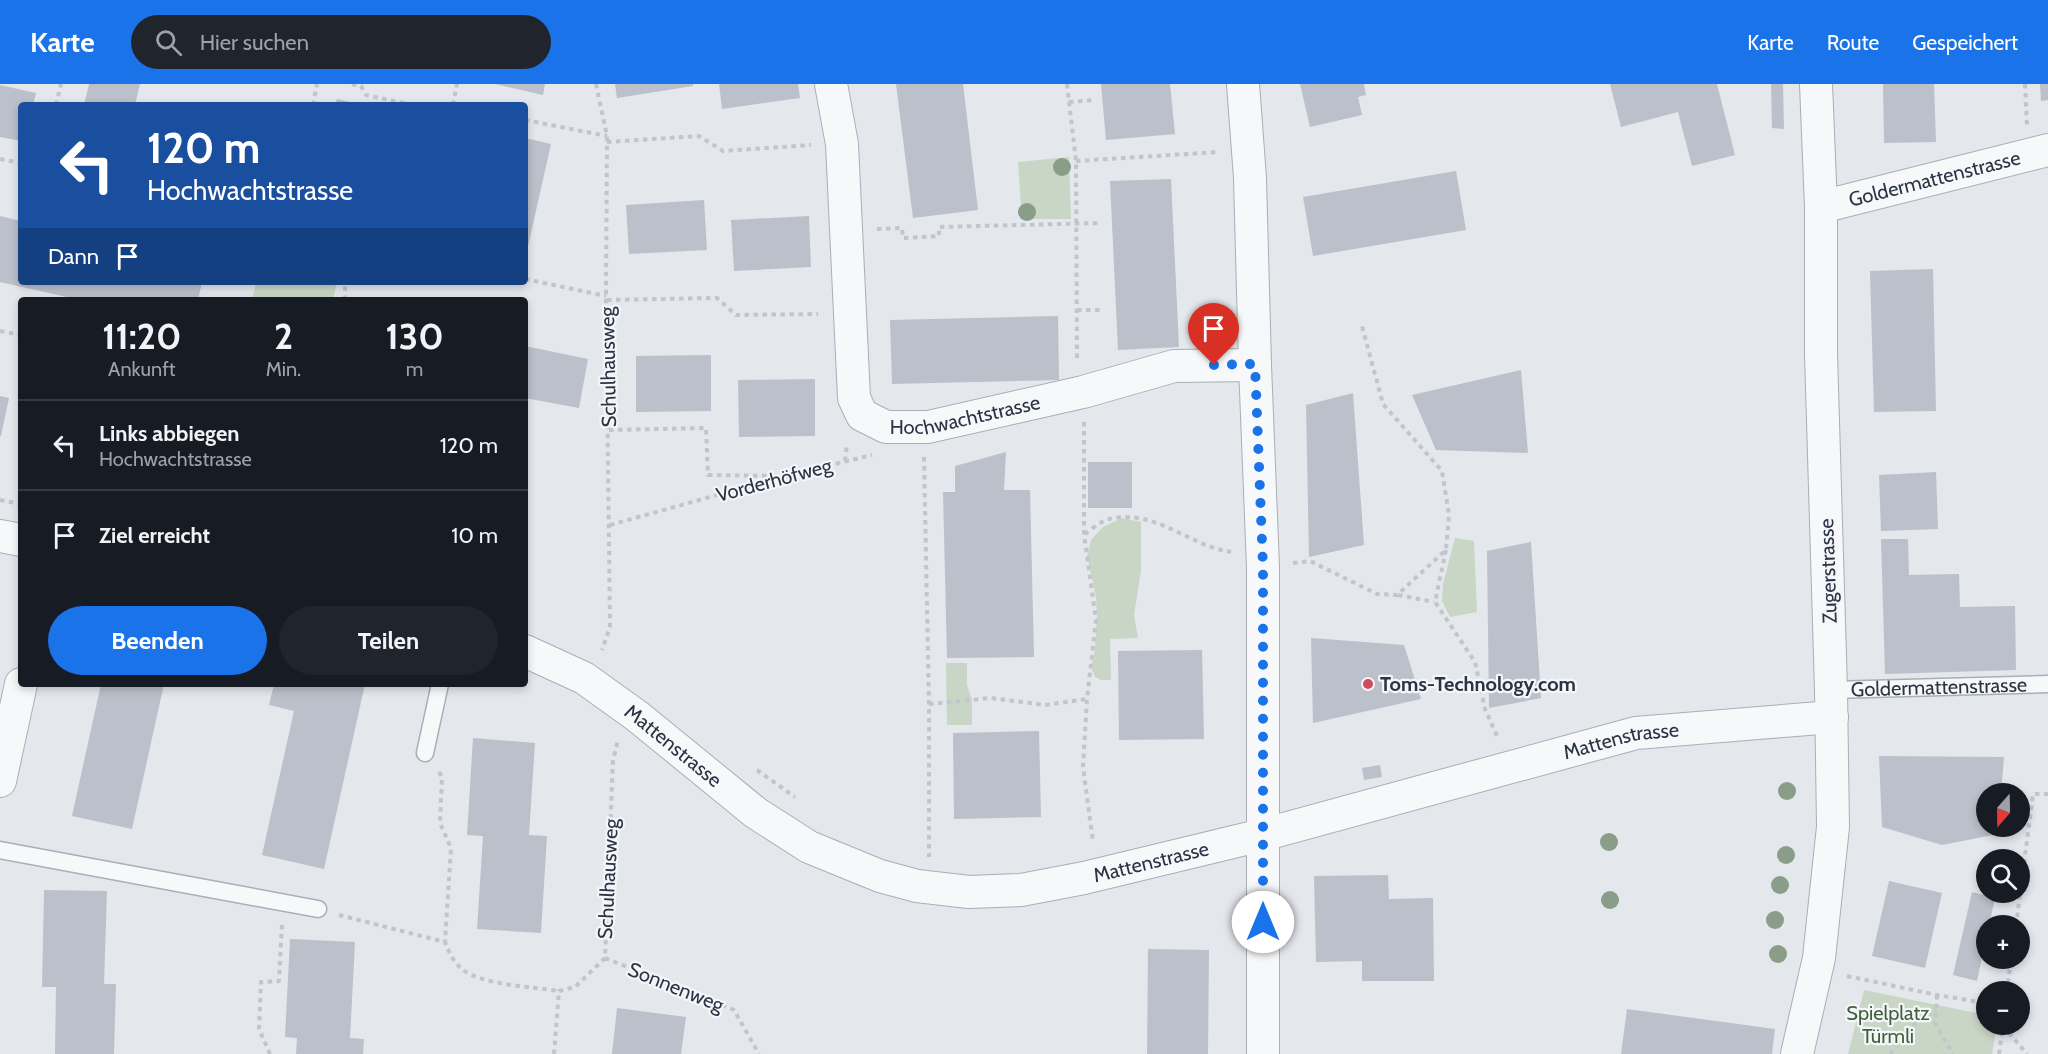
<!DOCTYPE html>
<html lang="de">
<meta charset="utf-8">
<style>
body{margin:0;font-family:Cabin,sans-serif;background:#20242c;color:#f1f3f6;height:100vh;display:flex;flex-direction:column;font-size:22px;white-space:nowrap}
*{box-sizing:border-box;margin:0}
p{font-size:20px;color:#9ea1a6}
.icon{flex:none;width:33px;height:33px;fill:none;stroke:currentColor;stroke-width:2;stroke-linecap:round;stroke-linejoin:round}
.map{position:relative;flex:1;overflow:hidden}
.panel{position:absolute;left:18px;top:213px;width:510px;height:390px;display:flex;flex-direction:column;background:#171b24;border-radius:6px;box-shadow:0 3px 9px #0003}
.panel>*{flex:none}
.hud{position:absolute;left:18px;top:18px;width:510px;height:183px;border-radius:6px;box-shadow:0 3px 9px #0003;background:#1a4fa0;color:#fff;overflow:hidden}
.needle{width:39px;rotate:200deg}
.tools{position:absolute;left:1976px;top:699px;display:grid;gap:12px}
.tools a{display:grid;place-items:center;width:54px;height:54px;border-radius:50%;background:#171b24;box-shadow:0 3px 9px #0003;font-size:30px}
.pin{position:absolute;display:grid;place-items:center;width:51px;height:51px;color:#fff;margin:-62px -26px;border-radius:50% 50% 50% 0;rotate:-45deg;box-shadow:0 0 6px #0007}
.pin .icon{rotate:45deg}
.me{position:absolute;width:66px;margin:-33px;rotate:0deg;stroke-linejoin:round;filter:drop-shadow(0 0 4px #0008)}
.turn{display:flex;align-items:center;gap:21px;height:126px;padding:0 30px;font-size:27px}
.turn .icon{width:78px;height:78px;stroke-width:2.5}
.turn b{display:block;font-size:42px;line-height:51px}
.then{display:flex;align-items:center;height:57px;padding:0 30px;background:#0003;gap:12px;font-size:22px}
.eta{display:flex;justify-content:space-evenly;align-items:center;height:102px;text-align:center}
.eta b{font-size:36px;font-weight:700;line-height:42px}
.cta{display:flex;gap:12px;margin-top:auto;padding:12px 30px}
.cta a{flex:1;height:69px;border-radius:36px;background:#1a73e8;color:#fff;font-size:24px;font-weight:700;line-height:69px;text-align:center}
.cta a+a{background:#20242c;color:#f1f3f6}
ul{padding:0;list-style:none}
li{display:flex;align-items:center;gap:18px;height:90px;padding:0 30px;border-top:2px solid #363941}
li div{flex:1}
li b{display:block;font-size:22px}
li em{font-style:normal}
header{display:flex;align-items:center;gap:36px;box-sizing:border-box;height:84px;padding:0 30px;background:#1a73e8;color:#fff}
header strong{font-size:28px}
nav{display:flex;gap:33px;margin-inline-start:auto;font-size:21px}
.search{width:420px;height:54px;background:#20242c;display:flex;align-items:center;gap:15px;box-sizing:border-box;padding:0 21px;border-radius:33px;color:#9ea1a6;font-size:22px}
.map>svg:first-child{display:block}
</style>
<header>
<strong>Karte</strong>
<div class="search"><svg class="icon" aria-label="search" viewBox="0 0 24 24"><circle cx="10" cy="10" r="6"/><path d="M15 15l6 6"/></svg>Hier suchen</div>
<nav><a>Karte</a><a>Route</a><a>Gespeichert</a></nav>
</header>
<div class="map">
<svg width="2048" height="970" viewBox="0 0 2048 970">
<rect width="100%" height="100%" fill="#e4e7ec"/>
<path fill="#c9d6c5" d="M1069 73 1071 135H1022L1018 78Z
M256 198H337L333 216H252Z
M1122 434 1141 438V487L1134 531 1138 554 1110 555 1111 596H1101L1095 593 1091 583 1095 566 1097 530 1096 513 1087 472 1091 456 1103 443Z
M1455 454 1474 457 1477 528 1450 533 1442 517 1443 500Z
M946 579H967V601L972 616V641H947Z
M1864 906 1986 931V940L1997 941 1992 970H1848Z"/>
<path fill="#bbc0ca" d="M89 0H140L135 21H84Z
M495 0H545L543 11Z
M615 0H693V2L617 14Z
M719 0H798L800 14 722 25Z
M896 0H963L978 126 913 134Z
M1101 0H1170L1175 50 1106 56Z
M1300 0H1364L1366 11 1358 13 1362 31 1310 43Z
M1610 0H1717L1735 71 1692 82 1678 28 1621 43Z
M1771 0H1783L1784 45 1772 44Z
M1883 0H1934L1936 58 1884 59Z
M2040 0H2048V16L2041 17Z
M0 1 36 9 33 21H21V57L0 53Z
M337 15 359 20 358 21H335Z
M525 54 551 60 527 167H525Z
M1456 87 1466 146 1313 172 1303 113Z
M1171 95 1179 263 1118 266 1110 97Z
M704 116 707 166 629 170 626 121Z
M0 132 21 137V198H202L198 216H80L0 198Z
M809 132 811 183 734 187 731 136Z
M1933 185 1936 327 1874 328 1870 187Z
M1058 232 1059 296 892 300 890 236Z
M525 262 588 275 579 324 525 314Z
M711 271V327L636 328V272Z
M1521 286 1528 369 1436 366 1412 311Z
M815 295V352L739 353 738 296Z
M1353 309 1364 461 1309 473 1306 321Z
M0 312 9 314 1 352H0Z
M1006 368 1004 406H1030L1034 573 947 574 943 408H955V382Z
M1088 378H1132V424H1088Z
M1936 388 1938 445 1881 447 1879 391Z
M1881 455H1908L1909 491 1959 490 1960 523 2015 522 2016 586 1885 590Z
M1531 458 1541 614 1489 624 1487 467Z
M1311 554 1404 561 1421 615 1313 639Z
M1202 566 1204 655 1119 656 1118 567Z
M101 600H164L132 745 72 732Z
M274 600H365L324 785 262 771 294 627 269 621Z
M1039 647 1041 733 954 735 953 649Z
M473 654 535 659 529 751 547 752 541 849 477 845 483 752 467 751Z
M1879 672 2004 673 2001 710H1986V742H1998V750L1942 761 1882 743Z
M1380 681 1382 693 1364 696 1362 684Z
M1388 791 1389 815 1433 814 1434 897H1362V877L1316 878 1314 792Z
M1889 797 1942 809 1925 884 1872 872Z
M44 806 107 807 104 900H116L114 970H55L56 903H42Z
M1972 808 1995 814 1989 842H1986V855L1977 897 1953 891Z
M290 855 355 858 350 954 364 955 363 970H296L297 954 285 953Z
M1148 865 1209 866 1208 970H1147Z
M617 924 686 933 681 970H612Z
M1627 925 1775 945 1772 970H1621Z"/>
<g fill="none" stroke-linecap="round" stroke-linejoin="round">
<g stroke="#a9aeb7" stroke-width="19">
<g id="service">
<path id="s1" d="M1831 606 2048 600"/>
<path d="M425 669 440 600"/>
<path d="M0 766 318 825"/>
</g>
</g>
<g stroke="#a9aeb7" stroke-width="34">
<g id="minor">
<path id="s2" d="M831 0 842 60 854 314 862 331 886 343H928L1083 308 1174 282 1255 281"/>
<path d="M1243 0 1250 94 1255 281 1263 483V970"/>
<path id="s3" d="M1821 123 2048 66"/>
<path d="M0 452 21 456"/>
<path id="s4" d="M525 567 584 594 637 632 756 729 809 763 880 792 917 802 969 808 1021 806 1084 794 1262 751 1636 649 1832 633"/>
<path d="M0 697 21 600"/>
<path d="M1797 970 1819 874 1833 743 1831 606 1821 270V123L1816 0"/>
</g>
</g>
<path stroke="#c2c5cb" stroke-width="4" stroke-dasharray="4.5 4.5" stroke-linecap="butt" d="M352 0 361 2 366 11 412 21
M596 0 607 52 606 212 610 543 602 566
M1067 0 1076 77 1077 278
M2025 0 2027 41
M1069 18 1094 16
M56 21 61 0
M313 21 317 0
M453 21 457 0
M525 36 607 52
M607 58 699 52 723 67 811 61
M0 75 21 79
M1076 77 1219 68
M877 145 902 144 903 154 939 152V143L1101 139
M525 195 606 212
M345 216V198
M607 216 717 214 736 231 818 230
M1077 226H1104
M0 247 21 251
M1084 338V450L1096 536 1087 615 1083 683 1093 758
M609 346 706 344 708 391 779 392
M924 373 929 620V773
M845 377 847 359
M0 416 21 420
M610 441 785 392 872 371
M1085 450C1092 445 1101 437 1109 435 1155 424 1189 462 1231 468
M1446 466 1435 518 1475 578 1485 625 1498 654
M1293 479 1310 477 1377 510 1397 511 1446 466 1449 431 1442 387 1383 320 1362 242
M1398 511 1434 518
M929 620 991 614 1045 621 1087 615
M757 686 795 713
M439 688 442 693 440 739 451 764 445 858
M339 831 445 858C449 868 453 878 462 885 481 901 534 903 559 907
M2016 842 2033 710H2048
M605 874 734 926 759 970
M1847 892 1937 911 1986 919
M2007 908 2011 874
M1937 911 1935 939 1953 970
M2003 942 2027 970
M270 970 259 945 261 898 279 897 282 840
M554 970 559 907 575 903 605 874 613 676 618 656
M1890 970 1911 943 1936 926
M1999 970 2003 941"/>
<use href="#service" stroke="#f7f8fa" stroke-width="16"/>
<use href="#minor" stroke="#f7f8fa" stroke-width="32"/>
</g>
<g fill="#899d89">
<circle cx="1062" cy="83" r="9"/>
<circle cx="1027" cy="128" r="9"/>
<circle cx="1787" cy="707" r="9"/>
<circle cx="1609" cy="758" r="9"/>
<circle cx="1786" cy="771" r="9"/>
<circle cx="1780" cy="801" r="9"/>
<circle cx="1610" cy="816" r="9"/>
<circle cx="1775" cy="836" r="9"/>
<circle cx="1778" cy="870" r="9"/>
</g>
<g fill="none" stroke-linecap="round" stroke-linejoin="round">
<path stroke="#1a73e8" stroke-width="10" stroke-dasharray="0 18" d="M1214 281 1255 280 1263 483V838"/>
</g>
<circle fill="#d1495b" stroke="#f4f6f9" stroke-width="2" cx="1368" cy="600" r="6"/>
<g text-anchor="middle" stroke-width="4.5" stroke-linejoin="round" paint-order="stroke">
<g font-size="20" fill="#2b3445" stroke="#f4f6f9">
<text dy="7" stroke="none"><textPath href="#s3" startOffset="117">Goldermattenstrasse</textPath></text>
<text transform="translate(608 283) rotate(-91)" y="7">Schulhausweg</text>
<text dy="7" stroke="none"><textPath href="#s2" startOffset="441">Hochwachtstrasse</textPath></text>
<text transform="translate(774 396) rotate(-15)" y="7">Vorderhöfweg</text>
<text transform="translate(1828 487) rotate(-92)" y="7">Zugerstrasse</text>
<text dy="7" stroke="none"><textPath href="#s1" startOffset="108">Goldermattenstrasse</textPath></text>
<text dy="7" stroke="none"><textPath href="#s4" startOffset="1185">Mattenstrasse</textPath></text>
<text dy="7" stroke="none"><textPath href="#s4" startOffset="177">Mattenstrasse</textPath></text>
<text dy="7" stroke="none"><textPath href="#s4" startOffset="699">Mattenstrasse</textPath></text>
<text transform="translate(608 795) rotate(-87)" y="7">Schulhausweg</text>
<text transform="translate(676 903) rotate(22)" y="7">Sonnenweg</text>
</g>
<g font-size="20" font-weight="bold" fill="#2b3445" stroke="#f4f6f9" text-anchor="start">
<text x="1380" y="607">Toms-Technology.com</text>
</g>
<g font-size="20" fill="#3f6138" stroke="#f4f6f9">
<text x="1888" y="936">Spielplatz<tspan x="1888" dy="23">Türmli</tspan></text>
</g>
</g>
</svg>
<div class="tools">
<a><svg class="needle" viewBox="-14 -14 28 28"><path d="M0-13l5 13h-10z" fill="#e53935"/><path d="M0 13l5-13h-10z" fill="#9ea1a6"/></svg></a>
<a><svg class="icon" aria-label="search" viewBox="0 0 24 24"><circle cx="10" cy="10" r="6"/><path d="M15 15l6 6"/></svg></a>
<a>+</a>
<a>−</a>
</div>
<div class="pin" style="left:1214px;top:281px;background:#d93025"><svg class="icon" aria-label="arrive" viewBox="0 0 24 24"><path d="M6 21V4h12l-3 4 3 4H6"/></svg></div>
<svg class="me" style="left:1263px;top:838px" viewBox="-20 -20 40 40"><circle r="19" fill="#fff"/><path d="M0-13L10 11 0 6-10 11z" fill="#1a73e8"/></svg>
<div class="hud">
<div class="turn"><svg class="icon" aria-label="left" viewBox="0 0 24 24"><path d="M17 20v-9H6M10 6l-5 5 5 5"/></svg><div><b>120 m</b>Hochwachtstrasse</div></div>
<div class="then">Dann<svg class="icon" aria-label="arrive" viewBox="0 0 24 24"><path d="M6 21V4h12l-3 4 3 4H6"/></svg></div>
</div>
<section class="panel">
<div class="eta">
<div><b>11:20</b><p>Ankunft</p></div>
<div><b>2</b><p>Min.</p></div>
<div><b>130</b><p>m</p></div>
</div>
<ul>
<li><svg class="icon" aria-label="left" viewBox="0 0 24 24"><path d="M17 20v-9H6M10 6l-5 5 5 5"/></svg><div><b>Links abbiegen</b><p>Hochwachtstrasse</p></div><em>120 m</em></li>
<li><svg class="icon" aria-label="arrive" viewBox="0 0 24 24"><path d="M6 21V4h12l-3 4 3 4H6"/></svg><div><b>Ziel erreicht</b></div><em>10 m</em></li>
</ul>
<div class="cta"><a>Beenden</a><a>Teilen</a></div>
</section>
</div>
